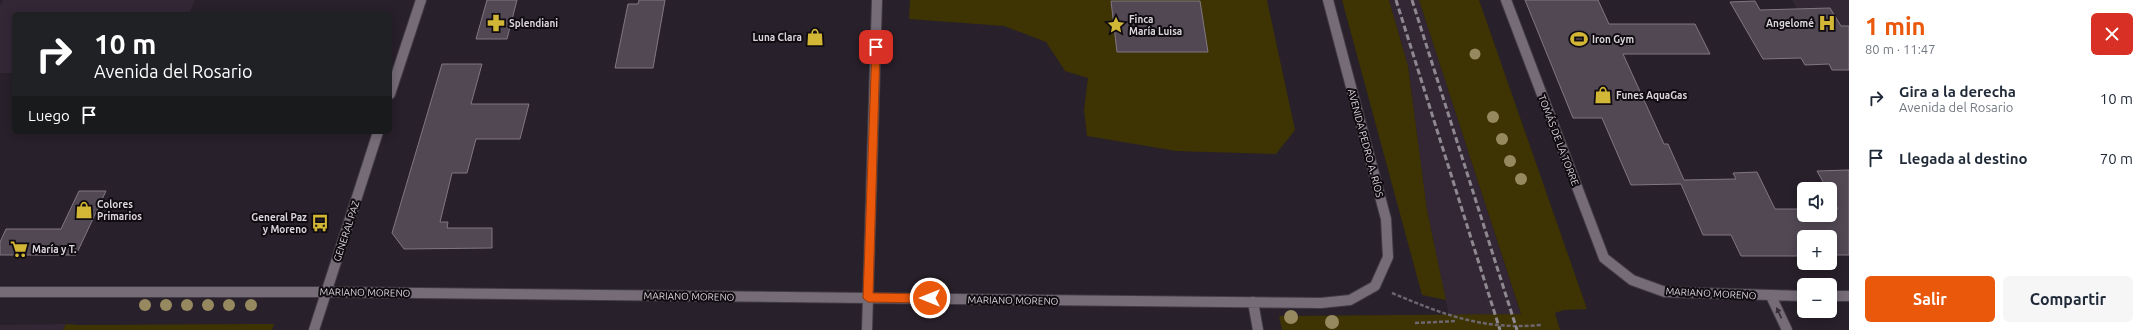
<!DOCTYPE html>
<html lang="es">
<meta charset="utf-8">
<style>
body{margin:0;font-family:Ubuntu,sans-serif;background:#f6f6f7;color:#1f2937;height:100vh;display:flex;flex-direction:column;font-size:15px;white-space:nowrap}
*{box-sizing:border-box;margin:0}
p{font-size:13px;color:#747a83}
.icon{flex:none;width:22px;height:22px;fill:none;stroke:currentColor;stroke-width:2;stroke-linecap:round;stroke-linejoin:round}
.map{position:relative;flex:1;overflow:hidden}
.drawer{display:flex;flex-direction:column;background:#fff;width:300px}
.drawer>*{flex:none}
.banner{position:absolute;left:12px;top:12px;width:380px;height:122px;border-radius:6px;box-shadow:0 2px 10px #0003;background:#202124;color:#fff;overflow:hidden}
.buttons{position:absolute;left:1797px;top:182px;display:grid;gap:8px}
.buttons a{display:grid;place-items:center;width:40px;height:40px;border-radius:6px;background:#fff;box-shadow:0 2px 10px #0003;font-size:20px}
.pin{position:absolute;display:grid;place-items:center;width:34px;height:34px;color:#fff;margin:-17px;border-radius:8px;box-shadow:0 2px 6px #0006}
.me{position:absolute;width:44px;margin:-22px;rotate:270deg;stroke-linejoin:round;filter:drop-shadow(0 0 3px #0008)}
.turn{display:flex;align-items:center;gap:14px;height:84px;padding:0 16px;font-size:18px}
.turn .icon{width:52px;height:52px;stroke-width:2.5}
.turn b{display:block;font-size:28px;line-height:34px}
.then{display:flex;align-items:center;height:38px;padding:0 16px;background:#0003;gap:8px;font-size:15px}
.round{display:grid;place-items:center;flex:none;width:42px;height:42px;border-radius:6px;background:#f6f6f7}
.summary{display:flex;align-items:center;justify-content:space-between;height:68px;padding:0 16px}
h1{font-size:24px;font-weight:600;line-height:30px;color:#ea580c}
.button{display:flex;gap:8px;margin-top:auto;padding:8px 16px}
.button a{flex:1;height:46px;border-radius:6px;background:#ea580c;color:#fff;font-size:16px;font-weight:600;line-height:46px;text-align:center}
.button a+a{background:#f6f6f7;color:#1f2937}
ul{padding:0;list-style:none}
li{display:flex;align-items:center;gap:12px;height:60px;padding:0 16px}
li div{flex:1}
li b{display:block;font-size:15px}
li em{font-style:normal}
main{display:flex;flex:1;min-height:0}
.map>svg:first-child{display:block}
</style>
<main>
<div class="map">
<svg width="1849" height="330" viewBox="0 0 1849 330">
<rect width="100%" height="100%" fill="#28202a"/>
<path fill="#332736" d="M3 0H195L189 14H14V73H0V5Z
M1389 0H1419L1526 330H1452L1427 210 1408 66Z
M1792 0H1849V70H1832Z
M66 324 63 330H0V325Z"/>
<path fill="#3d3303" d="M910 0H1267L1295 130 1276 154 1176 151 1087 136 1084 110 1088 78 1065 71 1046 42 1004 26 909 19Z
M1342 0H1389L1408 66 1427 210 1446 300 1422 295Z
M1419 0H1479L1587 309 1564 310 1555 313 1560 330H1282L1279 316 1521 314Z
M66 324 79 325 274 324 272 330H63Z"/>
<path fill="#514853" stroke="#807782" d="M487 0H517L507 39H476Z
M639 0H665L653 68H615L628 4H638Z
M1525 0H1598L1609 24H1695L1710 54H1623L1664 144H1668L1684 180 1736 179 1733 173 1757 172 1775 209H1804V215H1830V209H1838L1830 195V189H1827L1817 171 1849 170V255H1830V237H1804V256H1741L1731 235H1703L1681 184 1631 185 1602 118H1573Z
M1111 1H1200L1208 52H1117Z
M1755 1 1760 10 1830 8 1841 26H1849V70H1832L1829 64 1805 65 1801 58 1763 59 1730 2Z
M442 64H482L471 104H529L520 139H476L467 173H452L440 222H448L447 228H492V248L404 249 392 233Z
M79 191H106L76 255H0V242L6 229H61Z"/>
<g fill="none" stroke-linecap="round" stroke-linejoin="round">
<g stroke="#413b43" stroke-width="12">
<path id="street" d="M1506 0 1604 258 1632 280 1665 292 1804 296
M0 292H326L1321 303 1350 300 1375 286 1388 257 1386 219 1328 0
M1771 296 1787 330
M1830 296H1849
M1253 302 1258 330
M867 330 877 0"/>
</g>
<g stroke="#413b43" stroke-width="12">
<path id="secondary" d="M390 94 421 0
M314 330 378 132"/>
</g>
<path stroke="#6d666f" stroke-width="2.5" stroke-dasharray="4 2" stroke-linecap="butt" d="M1392 293C1445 315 1482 330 1541 325
M1415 323 1457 321"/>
<use href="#street" stroke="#756c78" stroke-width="10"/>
<use href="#secondary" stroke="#756c78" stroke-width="10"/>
<path stroke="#8e8890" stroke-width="3" stroke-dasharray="6 3" stroke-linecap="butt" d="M1396 0 1500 330
M1412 0 1517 330"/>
</g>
<g fill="#97895f">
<circle cx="1475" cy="54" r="5.5"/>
<circle cx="1493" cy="117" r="6"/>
<circle cx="1502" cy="139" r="6"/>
<circle cx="1510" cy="161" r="6"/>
<circle cx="1521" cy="179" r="6"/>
<circle cx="145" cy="305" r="6"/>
<circle cx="166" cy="305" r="6"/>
<circle cx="187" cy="305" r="6"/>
<circle cx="208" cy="305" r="6"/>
<circle cx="229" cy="305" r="6"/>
<circle cx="251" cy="305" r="6"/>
<circle cx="1291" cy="317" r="7"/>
<circle cx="1332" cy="322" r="7"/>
</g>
<defs><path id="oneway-solid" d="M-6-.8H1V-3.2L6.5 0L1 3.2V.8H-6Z"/></defs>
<use fill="#332d34" href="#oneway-solid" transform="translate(1779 313) rotate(-115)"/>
<path fill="#ea580c" stroke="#983908" d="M876 44 880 47 873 293 930 294 935 298 930 303 868 302 863 298 872 47Z"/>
<defs>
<g id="pharmacy-bare" transform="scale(1.38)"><path d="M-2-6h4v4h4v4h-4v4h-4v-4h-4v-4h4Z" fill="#d2b736" stroke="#0f0b10" stroke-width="2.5" paint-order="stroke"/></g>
<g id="hospital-bare" transform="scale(1.38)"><path d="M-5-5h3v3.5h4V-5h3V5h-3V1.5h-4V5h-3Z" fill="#d2b736" stroke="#0f0b10" stroke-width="2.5" paint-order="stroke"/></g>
<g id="sight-bare" transform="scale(1.38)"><path d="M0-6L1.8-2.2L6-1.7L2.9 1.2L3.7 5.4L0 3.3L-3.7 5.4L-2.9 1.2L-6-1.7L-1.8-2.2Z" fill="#d2b736" stroke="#0f0b10" stroke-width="2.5" paint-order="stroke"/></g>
<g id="shop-bare" transform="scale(1.38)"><path d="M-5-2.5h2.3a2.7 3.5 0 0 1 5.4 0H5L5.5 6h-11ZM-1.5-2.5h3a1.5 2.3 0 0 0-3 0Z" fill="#d2b736" stroke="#0f0b10" stroke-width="2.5" paint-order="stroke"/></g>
<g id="stadium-bare" transform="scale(1.38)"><path d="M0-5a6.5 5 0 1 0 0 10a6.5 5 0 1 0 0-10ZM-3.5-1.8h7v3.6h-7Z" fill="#d2b736" stroke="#0f0b10" stroke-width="2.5" paint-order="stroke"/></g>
<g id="bus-bare" transform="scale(1.38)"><path d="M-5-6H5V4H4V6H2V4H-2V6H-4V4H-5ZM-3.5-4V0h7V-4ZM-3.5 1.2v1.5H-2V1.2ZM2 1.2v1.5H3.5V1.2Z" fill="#d2b736" stroke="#0f0b10" stroke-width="2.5" paint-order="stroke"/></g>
<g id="supermarket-bare" transform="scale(1.38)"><path d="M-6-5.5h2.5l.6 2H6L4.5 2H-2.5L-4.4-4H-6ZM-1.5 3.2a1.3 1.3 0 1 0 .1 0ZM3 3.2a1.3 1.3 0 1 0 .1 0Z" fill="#d2b736" stroke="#0f0b10" stroke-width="2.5" paint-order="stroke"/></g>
</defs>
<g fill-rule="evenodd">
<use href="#pharmacy-bare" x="496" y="23"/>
<use href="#hospital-bare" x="1827" y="23"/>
<use href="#sight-bare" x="1116" y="25"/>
<use href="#shop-bare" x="815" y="37"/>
<use href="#stadium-bare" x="1579" y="39"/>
<use href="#shop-bare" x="1603" y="95"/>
<use href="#shop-bare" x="84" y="210"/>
<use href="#bus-bare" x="320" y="223"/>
<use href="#supermarket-bare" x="19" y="249"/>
</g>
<g text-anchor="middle" stroke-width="4" stroke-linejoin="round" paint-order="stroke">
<g font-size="10" font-weight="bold" fill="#dad5db" stroke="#0f0b10" text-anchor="start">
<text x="1129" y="23">Finca<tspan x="1129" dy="12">María Luisa</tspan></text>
<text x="509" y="27">Splendiani</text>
<text x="1814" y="27" text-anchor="end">Angelomé</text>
<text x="802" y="41" text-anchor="end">Luna Clara</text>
<text x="1592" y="43">Iron Gym</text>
<text x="1616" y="99">Funes AquaGas</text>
<text x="97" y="208">Colores<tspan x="97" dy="12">Primarios</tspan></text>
<text x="307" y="221" text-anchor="end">General Paz<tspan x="307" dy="12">y Moreno</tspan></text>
<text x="32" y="253">María y T.</text>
</g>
<g font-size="10" fill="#dad5db" stroke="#0f0b10">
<text transform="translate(1559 140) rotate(69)" y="4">TOMÁS DE LA TORRE</text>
<text transform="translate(1366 143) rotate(75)" y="4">AVENIDA PEDRO A. RÍOS</text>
<text transform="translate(346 231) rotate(-72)" y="4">GENERAL PAZ</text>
<text transform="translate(365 292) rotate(1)" y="4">MARIANO MORENO</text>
<text transform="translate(1711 293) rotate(3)" y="4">MARIANO MORENO</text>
<text transform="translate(689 296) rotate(1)" y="4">MARIANO MORENO</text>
<text transform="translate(1013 300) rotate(1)" y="4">MARIANO MORENO</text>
</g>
</g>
</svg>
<div class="buttons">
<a><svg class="icon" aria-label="sound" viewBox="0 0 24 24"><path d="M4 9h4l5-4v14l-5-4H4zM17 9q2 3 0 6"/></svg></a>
<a>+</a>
<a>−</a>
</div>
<div class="pin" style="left:876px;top:47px;background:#d93025"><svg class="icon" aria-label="arrive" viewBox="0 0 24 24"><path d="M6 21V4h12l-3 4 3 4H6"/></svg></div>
<svg class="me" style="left:930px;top:298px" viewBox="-20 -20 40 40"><circle r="17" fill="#ea580c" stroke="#fff" stroke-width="3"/><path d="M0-11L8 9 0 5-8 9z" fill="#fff"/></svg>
<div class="banner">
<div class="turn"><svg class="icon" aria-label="right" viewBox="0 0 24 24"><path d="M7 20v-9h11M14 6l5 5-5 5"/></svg><div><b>10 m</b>Avenida del Rosario</div></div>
<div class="then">Luego<svg class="icon" aria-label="arrive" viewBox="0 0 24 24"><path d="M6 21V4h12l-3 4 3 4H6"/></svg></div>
</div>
</div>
<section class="drawer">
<div class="summary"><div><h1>1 min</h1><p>80 m · 11:47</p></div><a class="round" style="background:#d93025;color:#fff"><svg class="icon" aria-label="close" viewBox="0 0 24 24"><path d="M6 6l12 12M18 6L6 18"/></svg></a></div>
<ul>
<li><svg class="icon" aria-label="right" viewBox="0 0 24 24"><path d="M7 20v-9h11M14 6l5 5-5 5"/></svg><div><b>Gira a la derecha</b><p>Avenida del Rosario</p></div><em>10 m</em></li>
<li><svg class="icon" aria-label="arrive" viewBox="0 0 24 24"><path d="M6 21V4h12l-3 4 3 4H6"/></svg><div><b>Llegada al destino</b></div><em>70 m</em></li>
</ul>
<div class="button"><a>Salir</a><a>Compartir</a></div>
</section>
</main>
